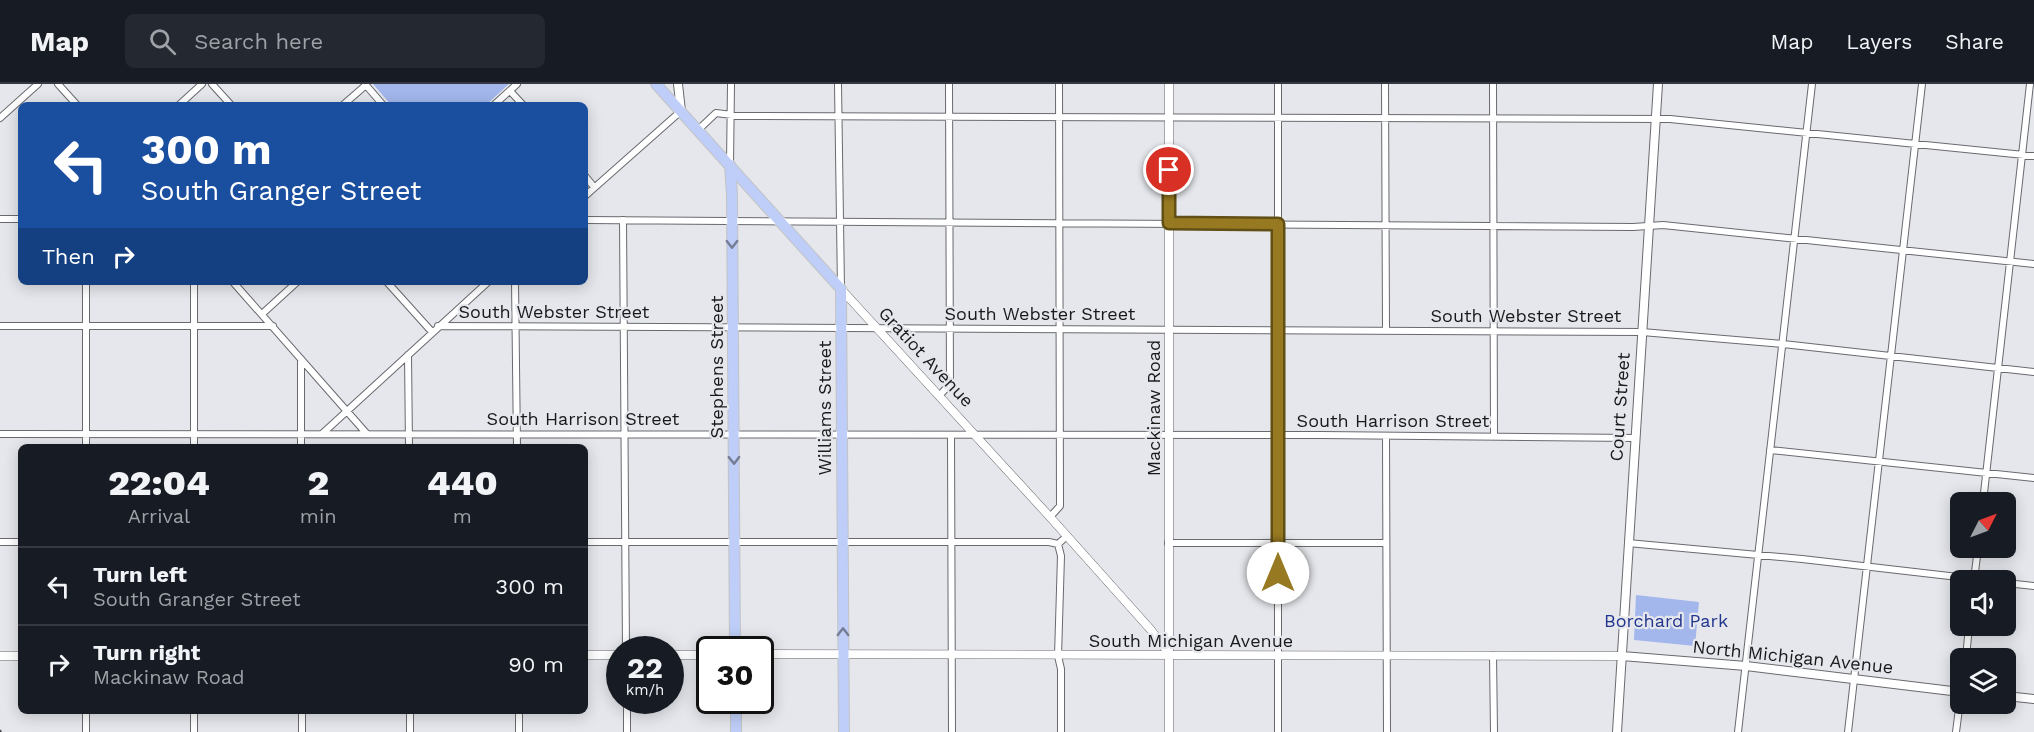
<!DOCTYPE html>
<style>
body{margin:0;font-family:"Work Sans",sans-serif;background:#242831;color:#f1f3f6;height:100vh;display:flex;flex-direction:column;font-size:22px;white-space:nowrap}
*{box-sizing:border-box;margin:0}
p{font-size:20px;color:#9ea1a6}
.icon{flex:none;width:33px;height:33px;fill:none;stroke:currentColor;stroke-width:2;stroke-linecap:round;stroke-linejoin:round}
.map{position:relative;flex:1;overflow:hidden}
.drawer{position:absolute;left:18px;top:360px;width:570px;height:270px;display:flex;flex-direction:column;background:#171b24;border-radius:9px;box-shadow:0 3px 15px #0003}
.drawer>*{flex:none}
.top-card{position:absolute;left:18px;top:18px;width:570px;height:183px;border-radius:9px;box-shadow:0 3px 15px #0003;background:#1a4fa0;color:#fff;overflow:hidden}
.needle{width:39px;rotate:48deg}
.controls{position:absolute;left:1950px;top:408px;display:grid;gap:12px}
.controls a{display:grid;place-items:center;width:66px;height:66px;border-radius:9px;background:#171b24;box-shadow:0 3px 15px #0003;font-size:30px}
.speed{position:absolute;left:606px;top:552px;display:flex;gap:12px;font-size:30px;font-weight:700;text-align:center}
.speed>*{display:grid;place-content:center;width:78px;height:78px;border-radius:50%;background:#171b24;box-shadow:0 3px 15px #0003;line-height:1}
.speed small{font-size:15px;font-weight:400}
.speed .limit{border:3px solid #111;border-radius:9px;background:#fff;color:#111}
.pin{position:absolute;display:grid;place-items:center;width:51px;height:51px;color:#fff;margin:-26px;border:3px solid #fff;border-radius:50%;box-shadow:0 2px 6px #0007}
.me{position:absolute;width:66px;margin:-33px;rotate:0deg;stroke-linejoin:round;filter:drop-shadow(0 0 4px #0008)}
.turn{display:flex;align-items:center;gap:21px;height:126px;padding:0 24px;font-size:27px}
.turn .icon{width:78px;height:78px;stroke-width:2.5}
.turn b{display:block;font-size:42px;line-height:51px}
.then{display:flex;align-items:center;height:57px;padding:0 24px;background:#0003;gap:12px;font-size:22px}
.eta{display:flex;justify-content:space-evenly;align-items:center;height:102px;text-align:center}
.eta b{font-size:36px;font-weight:800;line-height:42px}
ul{padding:0;list-style:none}
li{display:flex;align-items:center;gap:18px;height:78px;padding:0 24px;border-top:2px solid #363941}
li div{flex:1}
li b{display:block;font-size:22px}
li em{font-style:normal}
header{display:flex;align-items:center;gap:36px;box-sizing:border-box;height:84px;padding:0 30px;background:#171b24;border-bottom:2px solid #363941}
header strong{font-size:28px}
nav{display:flex;gap:33px;margin-inline-start:auto;font-size:21px}
.search{width:420px;height:54px;background:#242831;display:flex;align-items:center;gap:15px;box-sizing:border-box;padding:0 21px;border-radius:9px;color:#9ea1a6;font-size:22px}
.map>svg:first-child{display:block}
</style>
<header>
<strong>Map</strong>
<div class="search"><svg class="icon" aria-label="search" viewBox="0 0 24 24"><circle cx="10" cy="10" r="6"/><path d="M15 15l6 6"/></svg>Search here</div>
<nav><a>Map</a><a>Layers</a><a>Share</a></nav>
</header>
<div class="map">
<svg width="2034" height="648" viewBox="0 0 2034 648">
<rect width="100%" height="100%" fill="#e5e7ec"/>
<path fill="#a3b7ec" d="M373 0H509L486 21H391Z
M1636 511 1699 518 1695 562 1634 556Z"/>
<g fill="none" stroke-linecap="round" stroke-linejoin="round">
<g stroke="#686a6e" stroke-width="8">
<path id="minor" d="M58 0 77 21
M212 0 231 21
M365 0 383 21
M838 0 841 205
M1278 0V648
M1385 0 1386 246
M1493 0 1494 352
M510 7 523 21
M179 21 202 0
M343 21 366 1
M494 21 517 0
M0 34 38 0
M698 46 716 29 740 32 1670 35 2034 72
M730 80 731 0
M585 92 594 103
M585 112 681 27
M0 135H21
M585 136 1633 143 1663 141 2034 180
M623 136 626 566
M194 198V363
M233 198 367 350
M387 198 432 248
M515 198 517 363
M262 230 297 198
M0 242H273
M438 242 1642 248 1783 260 2034 288
M408 271 409 363
M939 312 950 300 949 0
M323 349 488 198
M0 350 1321 351 1635 354
M951 352 952 648
M1386 352 1387 648
M86 363V198
M301 363V275
M1770 366 2034 394
M1983 418 2030 0
M1050 433 1060 422 1059 0
M0 458H21
M585 458H1049L1058 460
M1168 459H1385
M1628 459 1802 475 1984 496
M1974 496 1978 464
M2006 499 2034 502
M1493 571 1494 648
M1966 574 1969 542
M627 616V648
M86 627V648
M194 627V648
M302 627V648
M410 627V648
M519 648V627
M1061 648V585L1058 572 1061 472 1058 460 1067 452
M1738 648 1812 0
M1848 648 1922 0
M1956 648 1960 617"/>
</g>
<g stroke="#686a6e" stroke-width="9">
<path id="tertiary" d="M841 205 1050 433 1151 546 1170 571
M760 570 1622 572
M585 571H620
M670 571H710
M0 572H21
M1169 648V0"/>
</g>
<g stroke="#686a6e" stroke-width="10">
<path id="secondary" d="M678 0 681 27
M1622 572 1746 582 1960 608
M2006 612 2034 615
M1617 648 1658 0"/>
</g>
<g stroke="#c3c3c4" stroke-width="12">
<path id="trunk" d="M656 0 841 205 844 648
M730 81 732 111 735 566
M736 616V648"/>
</g>
<use href="#minor" stroke="#fff" stroke-width="6"/>
<use href="#tertiary" stroke="#fff" stroke-width="8"/>
<use href="#secondary" stroke="#fff" stroke-width="8"/>
<use href="#trunk" stroke="#becef8" stroke-width="10"/>
<path stroke="#4a4a4d" stroke-width="2" stroke-dasharray="9 4.5" stroke-linecap="butt" d="M0 646 1 648"/>
</g>
<defs><path id="oneway-chevron" d="M-2-3.5L2.5 0L-2 3.5" fill="none" stroke-width="1.6" stroke-linecap="round" stroke-linejoin="round" transform="scale(1.5)"/></defs>
<g stroke="#747d95">
<use href="#oneway-chevron" transform="translate(732 160) rotate(90)"/>
<use href="#oneway-chevron" transform="translate(734 376) rotate(89)"/>
<use href="#oneway-chevron" transform="translate(843 548) rotate(-90)"/>
</g>
<g fill="none" stroke-linecap="round" stroke-linejoin="round">
<g stroke="#624f15" stroke-width="15">
<path id="route" d="M1169 86V139L1278 140V489"/>
</g>
<use href="#route" stroke="#977921" stroke-width="10"/>
</g>
<g text-anchor="middle" stroke-width="4.5" stroke-linejoin="round" paint-order="stroke">
<g font-size="18" fill="#19191b" stroke="#e5e7ec">
<text x="554" y="234">South Webster Street</text>
<text x="1040" y="236">South Webster Street</text>
<text x="1526" y="238">South Webster Street</text>
<text transform="translate(926 273) rotate(47)" y="6">Gratiot Avenue</text>
<text transform="translate(717 283) rotate(-90)" y="6">Stephens Street</text>
<text transform="translate(1620 323) rotate(-86)" y="6">Court Street</text>
<text transform="translate(825 324) rotate(-90)" y="6">Williams Street</text>
<text transform="translate(1154 324) rotate(-90)" y="6">Mackinaw Road</text>
<text x="583" y="341">South Harrison Street</text>
<text x="1393" y="343">South Harrison Street</text>
<text x="1191" y="563">South Michigan Avenue</text>
<text transform="translate(1793 573) rotate(6)" y="6">North Michigan Avenue</text>
</g>
<g font-size="18" fill="#21358d" stroke="#e5e7ec">
<text x="1666" y="543">Borchard Park</text>
</g>
</g>
</svg>
<div class="controls">
<a><svg class="needle" viewBox="-14 -14 28 28"><path d="M0-13l5 13h-10z" fill="#e53935"/><path d="M0 13l5-13h-10z" fill="#9ea1a6"/></svg></a>
<a><svg class="icon" aria-label="sound" viewBox="0 0 24 24"><path d="M4 9h4l5-4v14l-5-4H4zM17 9q2 3 0 6"/></svg></a>
<a><svg class="icon" aria-label="layers" viewBox="0 0 24 24"><path d="M12 4l9 5-9 5-9-5zM3 14l9 5 9-5"/></svg></a>
</div>
<div class="speed"><div>22<small>km/h</small></div><div class="limit">30</div></div>
<div class="pin" style="left:1169px;top:86px;background:#d93025"><svg class="icon" aria-label="arrive" viewBox="0 0 24 24"><path d="M6 21V4h12l-3 4 3 4H6"/></svg></div>
<svg class="me" style="left:1278px;top:489px" viewBox="-20 -20 40 40"><circle r="19" fill="#fff"/><path d="M0-13L10 11 0 6-10 11z" fill="#977921"/></svg>
<div class="top-card">
<div class="turn"><svg class="icon" aria-label="left" viewBox="0 0 24 24"><path d="M17 20v-9H6M10 6l-5 5 5 5"/></svg><div><b>300 m</b>South Granger Street</div></div>
<div class="then">Then<svg class="icon" aria-label="right" viewBox="0 0 24 24"><path d="M7 20v-9h11M14 6l5 5-5 5"/></svg></div>
</div>
<section class="drawer">
<div class="eta">
<div><b>22:04</b><p>Arrival</p></div>
<div><b>2</b><p>min</p></div>
<div><b>440</b><p>m</p></div>
</div>
<ul>
<li><svg class="icon" aria-label="left" viewBox="0 0 24 24"><path d="M17 20v-9H6M10 6l-5 5 5 5"/></svg><div><b>Turn left</b><p>South Granger Street</p></div><em>300 m</em></li>
<li><svg class="icon" aria-label="right" viewBox="0 0 24 24"><path d="M7 20v-9h11M14 6l5 5-5 5"/></svg><div><b>Turn right</b><p>Mackinaw Road</p></div><em>90 m</em></li>
</ul>
</section>
</div>
